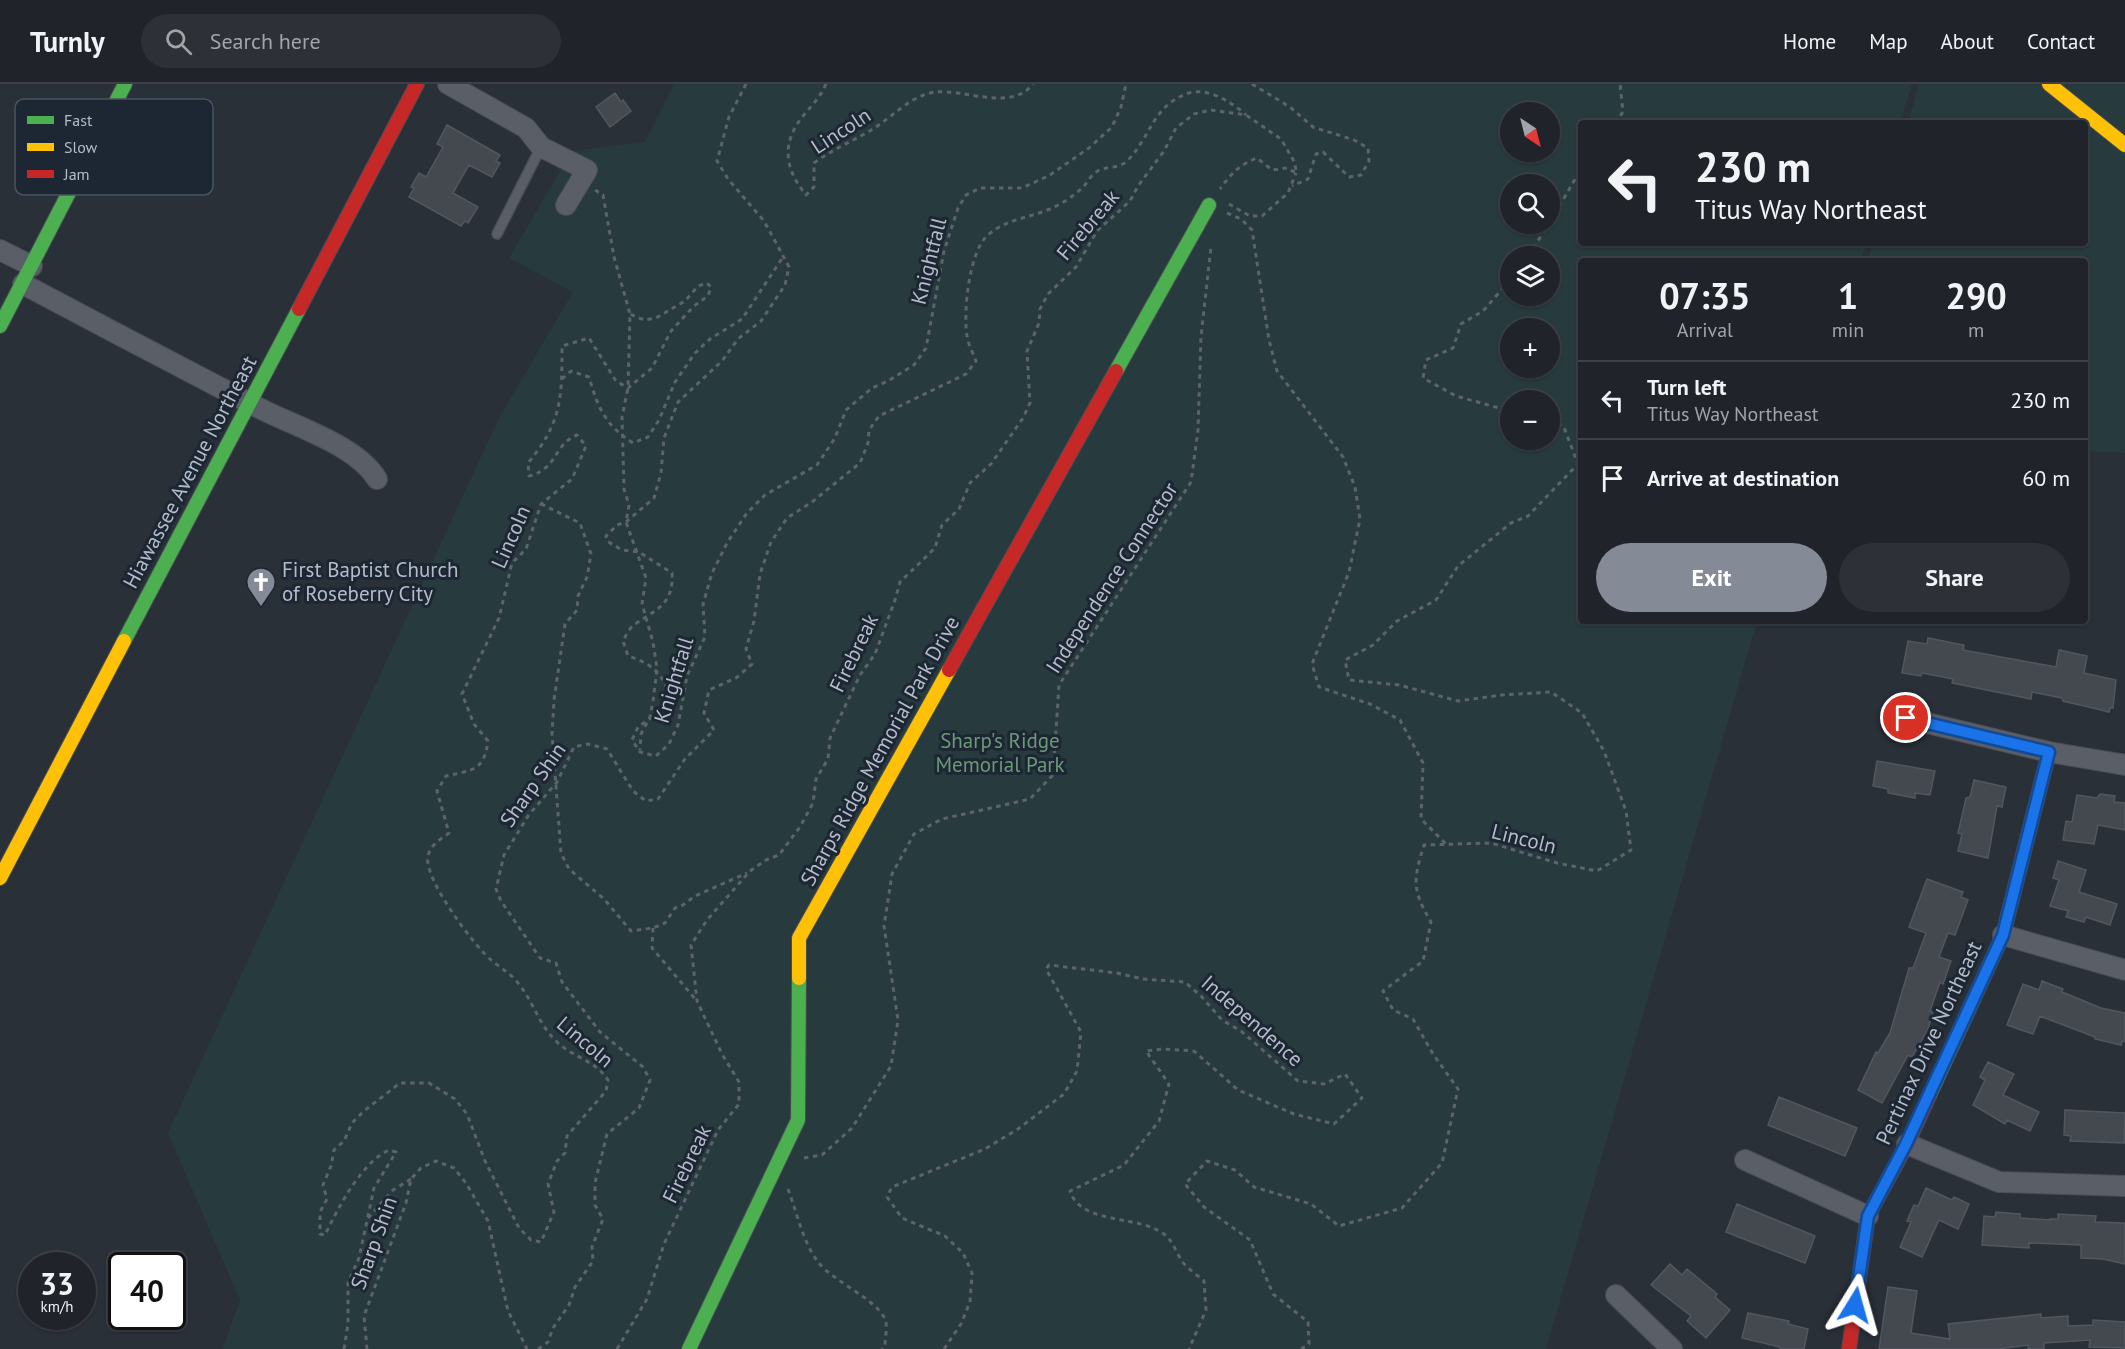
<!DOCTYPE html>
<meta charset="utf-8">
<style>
body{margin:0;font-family:"PT Sans",sans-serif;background:#2d3036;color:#f1f3f6;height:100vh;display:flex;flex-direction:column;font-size:22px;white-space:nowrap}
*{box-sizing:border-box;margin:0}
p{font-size:20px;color:#a2a4a8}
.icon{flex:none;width:33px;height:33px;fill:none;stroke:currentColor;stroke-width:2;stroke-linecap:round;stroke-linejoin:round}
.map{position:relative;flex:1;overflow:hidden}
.side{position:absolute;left:1578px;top:174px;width:510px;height:366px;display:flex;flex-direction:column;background:#20242a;border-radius:6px;box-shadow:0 2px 4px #0004,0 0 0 2px #3d4147}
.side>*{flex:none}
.hud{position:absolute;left:1578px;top:36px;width:510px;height:126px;border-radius:6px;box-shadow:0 2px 4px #0004,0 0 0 2px #3d4147;background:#20242a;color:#f1f3f6;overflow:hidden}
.needle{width:39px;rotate:145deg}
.controls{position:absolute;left:1500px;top:18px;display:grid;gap:12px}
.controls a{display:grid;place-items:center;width:60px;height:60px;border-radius:50%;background:#20242a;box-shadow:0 2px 4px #0004,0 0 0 2px #3d4147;font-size:30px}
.speed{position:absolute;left:18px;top:1168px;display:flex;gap:12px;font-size:30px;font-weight:700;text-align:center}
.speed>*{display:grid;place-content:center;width:78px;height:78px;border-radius:50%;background:#20242a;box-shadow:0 2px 4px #0004,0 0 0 2px #3d4147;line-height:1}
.speed small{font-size:15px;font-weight:400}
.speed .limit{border:3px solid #111;border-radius:9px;background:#fff;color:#111}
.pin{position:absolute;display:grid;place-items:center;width:51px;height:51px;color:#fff;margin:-26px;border:3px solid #fff;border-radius:50%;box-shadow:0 2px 6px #0007}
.me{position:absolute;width:66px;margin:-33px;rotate:8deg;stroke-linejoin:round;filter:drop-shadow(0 0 4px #0008)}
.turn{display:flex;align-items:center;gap:21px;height:126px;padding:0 18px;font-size:27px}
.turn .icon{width:78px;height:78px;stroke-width:2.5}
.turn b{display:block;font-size:42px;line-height:51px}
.eta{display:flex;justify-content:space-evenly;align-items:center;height:102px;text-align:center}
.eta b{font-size:36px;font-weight:700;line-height:42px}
.button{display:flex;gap:12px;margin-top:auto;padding:12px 18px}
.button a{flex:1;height:69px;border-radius:36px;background:#848b96;color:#fff;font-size:24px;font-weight:700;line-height:69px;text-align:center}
.button a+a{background:#2d3036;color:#f1f3f6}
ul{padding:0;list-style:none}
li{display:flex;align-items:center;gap:18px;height:78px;padding:0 18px;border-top:2px solid #3d4147}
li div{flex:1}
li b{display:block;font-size:22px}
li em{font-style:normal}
header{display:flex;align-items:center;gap:36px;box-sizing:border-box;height:84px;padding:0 30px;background:#20242a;border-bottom:2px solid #3d4147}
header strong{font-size:28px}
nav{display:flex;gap:33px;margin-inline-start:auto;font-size:21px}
.search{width:420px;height:54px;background:#2d3036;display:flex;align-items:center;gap:15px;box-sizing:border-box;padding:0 21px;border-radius:33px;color:#a2a4a8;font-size:22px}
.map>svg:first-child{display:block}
</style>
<header>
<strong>Turnly</strong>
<div class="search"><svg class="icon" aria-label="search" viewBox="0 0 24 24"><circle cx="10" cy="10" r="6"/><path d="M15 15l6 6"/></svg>Search here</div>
<nav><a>Home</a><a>Map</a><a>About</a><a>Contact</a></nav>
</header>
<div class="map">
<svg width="2125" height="1265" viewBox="0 0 2125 1265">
<rect width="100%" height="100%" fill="#2a3038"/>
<path fill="#273a3e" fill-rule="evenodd" d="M674 0H1912L1900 39H1581V159H1866L1861 177H1581V537H1757L1546 1265H223L240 1216 168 1049 499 334 573 208 509 174 572 67 645 58ZM1510 28H1550V68H1510ZM1510 100H1550V140H1510ZM1510 172H1550V212H1510ZM1510 244H1550V284H1510ZM1510 316H1550V356H1510Z
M1919 0H2125V369L2085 367V177H1868L1873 159H2085V39H1908Z"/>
<path fill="#444950" stroke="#52575f" stroke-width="1.5" d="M615 9 621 18 623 16 631 27 610 43 596 23Z
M447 41 500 71 496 77 500 79 492 93 469 81 453 109 478 123 468 139 465 137 461 142 409 113 414 104 411 103 419 89 426 93 443 63 437 60Z
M1928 554 1964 561 1963 566 2056 583 2059 566 2087 572 2084 589 2116 596 2113 624H2110L2109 628 2093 624 2063 617 2062 614 2032 608 2031 615 1952 599 1953 595 1922 589 1921 592 1902 589 1908 557 1927 560Z
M1877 677 1935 687 1930 711 1915 709V714L1888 709V705L1873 702Z
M1974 696 2006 703 2002 723 1997 722 1988 774 1958 767 1962 750 1958 749 1966 714 1970 713Z
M2100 710 2115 712 2114 718 2125 719V746L2098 741 2094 760 2063 756 2066 737 2072 738 2077 711 2097 714Z
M2058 777 2086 786 2079 808 2117 820 2110 841 2086 833 2084 838 2066 833 2068 827 2050 822 2059 796 2053 794Z
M1927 795 1963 808 1961 813 1968 816 1955 851 1948 849 1939 873 1951 877 1943 900 1940 898 1930 927 1933 928 1928 945 1912 973 1908 971 1882 1019 1858 1006 1876 968 1878 969 1890 949 1909 884H1913L1926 849 1909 843Z
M2042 897 2063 905 2062 908 2101 924 2125 929V958L2122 957 2121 961 2095 955V953L2040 932 2033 950 2007 941 2023 900 2039 906Z
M1988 978 2014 990 2003 1011 2039 1028 2030 1047 2007 1036 2005 1040 1973 1021 1985 996 1980 993Z
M1779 1013 1857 1044 1845 1072 1768 1041Z
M2065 1026 2125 1029 2124 1059 2070 1057 2071 1052 2064 1051Z
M1926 1104 1952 1116 1954 1113 1969 1120 1958 1145 1939 1136 1922 1173 1900 1163 1911 1138 1907 1137 1914 1121 1918 1122Z
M1737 1120 1815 1152 1805 1179 1726 1148Z
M1996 1128 2020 1130V1134L2050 1136V1135H2058V1130L2096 1132 2095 1138 2125 1139V1180L2103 1175 2081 1174V1161L2029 1159V1164L1982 1161 1984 1132 1995 1133Z
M1670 1180 1682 1191 1687 1185 1717 1210 1715 1213 1730 1226 1706 1254 1687 1237 1691 1232 1651 1201Z
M1888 1203 1917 1207 1911 1249 1950 1255 1948 1240 2041 1230V1234L2068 1232V1242L2093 1241V1236L2125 1238V1264L2089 1263 2090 1256 2044 1259V1265H2028V1261L1998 1265H1879Z
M1748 1229 1789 1237 1788 1240 1808 1245 1804 1265H1780V1263L1742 1254Z"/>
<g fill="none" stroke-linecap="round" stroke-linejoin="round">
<g stroke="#484c53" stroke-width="12">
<path id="lane" d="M497 150 541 63"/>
</g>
<g stroke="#484c53" stroke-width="22">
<path id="street" d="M448 0 526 44 541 63 587 86 566 121
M0 166 32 182
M23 200C102 242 182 284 261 325 296 343 356 361 377 395
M1906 634 2049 668 2125 681
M2003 851 2125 886
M1907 1060 1999 1098 2125 1102
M1745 1076 1868 1132
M1616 1211 1672 1265"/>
</g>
<g stroke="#484c53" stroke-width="16">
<path id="fast" d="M0 242 125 0
M1116 287 1209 121
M124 557 299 225
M1930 1010 2003 851 2049 668
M689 1265 798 1036 799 894"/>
</g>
<g stroke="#484c53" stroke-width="16">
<path id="slow" d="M2049 0 2125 61
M0 794 124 557
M799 894V854L949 586"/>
</g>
<g stroke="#484c53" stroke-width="16">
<path id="jam" d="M299 225 417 0
M949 586 1116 287
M1849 1265 1868 1132 1907 1060 1930 1010"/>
</g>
<path stroke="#5d636a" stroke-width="3" stroke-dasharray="4.5 4.5" stroke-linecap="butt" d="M746 0 729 33 717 77 728 95 764 137 781 168 789 183 785 201 761 237 738 255 722 277 678 318 664 354 661 389 654 414 626 438 617 441 606 452 607 457 622 466 639 468 672 489C674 521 656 525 634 541 629 544 626 552 623 557L628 572C656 581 663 591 673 619L638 643 632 656 640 668 656 672 669 660 678 641 687 592 705 553 703 520 712 489 727 459 747 429 765 411 817 381 835 354 846 326 872 304 888 297 914 281 926 264 944 167 958 124 966 111 980 104H1022L1050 91 1089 64 1112 43 1121 23 1126 0
M826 0C819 17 805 27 796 42 781 68 789 90 806 111L814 103V79C833 65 853 57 873 45 892 33 913 10 936 8 965 5 1011 28 1033 0
M1252 0 1290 23 1313 43 1354 56 1368 64 1369 77 1361 91 1349 93 1323 68 1316 70 1308 95 1292 102
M1615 39 1623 28 1620 0
M595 106 603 111 614 173 630 230 628 304 622 333 624 405 629 421 626 438 646 494 642 520 653 558 657 585 653 617 650 633 641 650 640 666
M1229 120 1250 132H1262L1288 109 1296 89
M1227 129 1241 135 1252 146 1269 256 1277 287 1343 373 1355 403 1360 435 1349 488 1312 580 1319 603 1370 620 1400 636 1423 679 1421 735 1448 762
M1550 138 1581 85
M1529 172 1548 140
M1510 196 1483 227 1461 240 1453 264 1426 276 1423 294 1456 312 1510 327
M562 295 571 287 589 293C598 324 605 341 633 359L648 353 659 336 675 298 695 269 710 255 742 235 783 173
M541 420 580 439 591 470 587 493 578 512 577 526 565 540 554 616 552 650 561 769 569 785 604 815 631 847 653 844 665 839 675 824 683 821 695 812 747 789
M653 844 652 864 696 916
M804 1074 822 1071 852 1044 891 982 898 936 884 842 892 790 914 750 942 735 1030 715 1053 691 1059 601 1191 398 1198 346 1201 252 1211 163
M788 1105C797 1129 803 1158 818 1178 833 1198 883 1218 886 1239 887 1246 885 1255 885 1262L882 1265
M368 1134 393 1106 411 1095
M344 1265 348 1240V1199L359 1174 374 1104 396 1068 389 1066C361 1079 338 1124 325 1151L320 1150V1128L327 1115 323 1101 331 1082 334 1066 344 1057 352 1039 364 1027 400 999H429L455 1015 467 1030 485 1077 519 1144 531 1156 541 1158 554 1128 548 1100 557 1077 565 1069 567 1052 606 1007 608 996C593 974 572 974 555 956 538 939 533 917 518 899 510 889 499 883 490 875 473 860 423 794 428 772 430 761 441 755 449 749L437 707 446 692C473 686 484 687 488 657L474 640 462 610 499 534 512 479 526 465 541 420 572 395 586 362 577 351C553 361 558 385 529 392L528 379C562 338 562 314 562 262L589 254 616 297 628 304 652 284 671 247 694 222 708 212 711 203 707 199 698 202 685 217 656 234 644 236 630 230
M367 1265 364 1232 406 1119 411 1095 421 1084 436 1077 454 1084 466 1099 488 1137 508 1227 527 1265
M538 1265 548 1258 553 1244 569 1221 575 1203 593 1177 592 1163 603 1135 595 1121V1099L607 1050 639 1024 650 996 643 983 600 948 562 898 556 879 540 874 501 817 496 805 504 771 528 732 557 698 574 663 588 660 607 665 633 707 646 717 658 715 685 675 714 646 704 629 709 606 736 594 752 580 746 565 754 537 760 490 771 458 787 434 812 418 860 379 868 359 869 346 879 332 966 290 976 277C973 269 968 260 967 252 963 228 969 167 988 151 1006 135 1029 134 1050 125 1062 120 1075 111 1084 102 1088 98 1091 91 1096 88 1104 82 1118 85 1126 78 1151 54 1152 21 1189 9 1208 3 1233 19 1246 31
M617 1265 647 1215 664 1160 718 1046 739 1020V998L722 970 697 917 691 861 707 836 750 787 766 776 779 771 800 743 813 719 816 695 828 675 830 654 860 591 875 570 895 516 900 498 935 464 942 441 959 425 970 399 991 380 1023 334 1030 319 1027 267 1039 239 1040 225 1048 210 1076 183 1097 147 1130 117 1138 102 1164 67 1176 44 1194 30 1211 26 1246 31 1281 55 1295 79 1296 89 1287 84 1272 86 1257 74C1240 80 1230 91 1220 105
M944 1265 961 1240 970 1218 972 1189 963 1169 945 1152 902 1134 887 1113 892 1103 985 1065 1018 1045 1064 1010 1077 987 1081 948 1046 885 1049 881 1117 889 1143 895 1185 898 1201 912 1222 936 1241 947 1298 997 1324 1000 1345 990 1362 1014 1334 1040 1294 1030 1238 1006 1194 967 1163 965 1146 967 1169 1000 1159 1037 1124 1081 1070 1107C1079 1137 1128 1133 1153 1144 1171 1152 1171 1158 1180 1174 1185 1183 1196 1190 1204 1197L1206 1226 1189 1265
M1301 1265 1309 1260 1308 1238 1273 1210 1250 1156 1204 1123 1185 1100 1207 1077 1235 1086 1254 1103 1311 1120 1339 1142 1402 1124 1442 1079 1458 1005 1433 970 1413 935 1393 926 1383 907 1423 877 1431 838C1412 806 1413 796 1424 761L1491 759 1557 779 1597 787 1631 766 1626 727 1604 667 1582 629 1551 608 1502 611 1458 617 1399 601 1349 596 1345 576 1373 561 1397 537 1436 516 1458 482 1511 439 1528 432 1578 380 1563 341 1550 338"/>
<use href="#lane" stroke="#5a5e66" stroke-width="9"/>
<use href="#street" stroke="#5a5e66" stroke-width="20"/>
<use href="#fast" stroke="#4caf50" stroke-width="14"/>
<use href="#slow" stroke="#ffc107" stroke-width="14"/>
<use href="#jam" stroke="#c62828" stroke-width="14"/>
</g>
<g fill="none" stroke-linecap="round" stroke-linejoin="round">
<g stroke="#114b97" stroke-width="15">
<path id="route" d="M1855 1221 1868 1132 1906 1060 2003 851 2049 668 1906 634"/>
</g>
<use href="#route" stroke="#1a73e8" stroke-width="10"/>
</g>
<defs>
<g id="church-pin" transform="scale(1.5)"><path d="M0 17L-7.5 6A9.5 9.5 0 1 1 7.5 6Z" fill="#848b96" stroke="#1d2633"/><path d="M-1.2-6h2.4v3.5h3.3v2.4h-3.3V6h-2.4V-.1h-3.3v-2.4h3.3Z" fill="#fff"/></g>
</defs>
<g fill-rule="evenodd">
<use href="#church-pin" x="261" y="498"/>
</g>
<g text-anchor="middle" stroke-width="6" stroke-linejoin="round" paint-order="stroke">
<g font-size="21" fill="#b4bcc9" stroke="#1d2633">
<text transform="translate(841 47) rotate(-33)" y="7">Lincoln</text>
<text transform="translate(1088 141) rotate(-50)" y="7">Firebreak</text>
<text transform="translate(929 177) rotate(-76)" y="7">Knightfall</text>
<text transform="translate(190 388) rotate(-62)" y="7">Hiawassee Avenue Northeast</text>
<text transform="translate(511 453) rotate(-66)" y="7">Lincoln</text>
<text transform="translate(1112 494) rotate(-57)" y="7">Independence Connector</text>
<text transform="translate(854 569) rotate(-64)" y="7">Firebreak</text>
<text transform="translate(674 596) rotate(-73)" y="7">Knightfall</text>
<text transform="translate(880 667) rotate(-61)" y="7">Sharps Ridge Memorial Park Drive</text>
<text transform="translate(533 701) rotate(-55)" y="7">Sharp Shin</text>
<text transform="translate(1524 755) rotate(14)" y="7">Lincoln</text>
<text transform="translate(1252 937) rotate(41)" y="7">Independence</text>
<text transform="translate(585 958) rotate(40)" y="7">Lincoln</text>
<text transform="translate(1929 959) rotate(-65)" y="7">Pertinax Drive Northeast</text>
<text transform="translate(687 1080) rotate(-64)" y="7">Firebreak</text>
<text transform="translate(374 1159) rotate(-70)" y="7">Sharp Shin</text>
</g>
<g font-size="21" fill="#b4bcc9" stroke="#1d2633" text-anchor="start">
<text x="282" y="493">First Baptist Church<tspan x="282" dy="24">of Roseberry City</tspan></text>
</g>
<g font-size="21" fill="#6b9a76" stroke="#1d2633">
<text x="1000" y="664">Sharp's Ridge<tspan x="1000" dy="24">Memorial Park</tspan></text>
</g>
</g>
<rect x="15" y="15" width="198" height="96" rx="9" fill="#1d2633" stroke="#4a5360" stroke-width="1.5"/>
<rect x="27" y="32" width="27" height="8" fill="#4caf50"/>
<rect x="27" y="59" width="27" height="8" fill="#ffc107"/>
<rect x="27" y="86" width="27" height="8" fill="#c62828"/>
<g font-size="16" fill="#b4bcc9">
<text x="64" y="42">Fast</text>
<text x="64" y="69">Slow</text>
<text x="64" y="96">Jam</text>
</g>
</svg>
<div class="controls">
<a><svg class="needle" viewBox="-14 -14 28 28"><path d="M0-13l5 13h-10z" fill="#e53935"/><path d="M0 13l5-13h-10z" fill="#a2a4a8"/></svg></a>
<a><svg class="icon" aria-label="search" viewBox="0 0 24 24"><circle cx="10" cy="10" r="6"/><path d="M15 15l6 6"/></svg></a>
<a><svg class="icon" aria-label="layers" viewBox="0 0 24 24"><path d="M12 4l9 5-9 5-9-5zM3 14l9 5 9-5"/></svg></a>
<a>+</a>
<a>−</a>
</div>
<div class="speed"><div>33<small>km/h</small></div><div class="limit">40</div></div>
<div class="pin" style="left:1906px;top:634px;background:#d93025"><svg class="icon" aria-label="arrive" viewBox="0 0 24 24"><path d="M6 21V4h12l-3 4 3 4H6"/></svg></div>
<svg class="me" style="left:1855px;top:1221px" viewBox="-20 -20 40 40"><path d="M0-17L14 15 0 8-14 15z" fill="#1a73e8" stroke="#fff" stroke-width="4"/></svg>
<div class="hud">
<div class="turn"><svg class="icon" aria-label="left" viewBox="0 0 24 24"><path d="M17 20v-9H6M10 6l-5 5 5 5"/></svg><div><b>230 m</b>Titus Way Northeast</div></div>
</div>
<section class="side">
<div class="eta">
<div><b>07:35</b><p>Arrival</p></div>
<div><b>1</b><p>min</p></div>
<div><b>290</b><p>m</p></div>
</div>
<ul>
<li><svg class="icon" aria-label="left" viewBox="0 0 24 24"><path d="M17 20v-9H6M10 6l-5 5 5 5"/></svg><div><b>Turn left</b><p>Titus Way Northeast</p></div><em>230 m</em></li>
<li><svg class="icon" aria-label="arrive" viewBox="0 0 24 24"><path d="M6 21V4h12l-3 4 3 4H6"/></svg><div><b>Arrive at destination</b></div><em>60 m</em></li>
</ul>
<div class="button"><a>Exit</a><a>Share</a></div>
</section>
</div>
